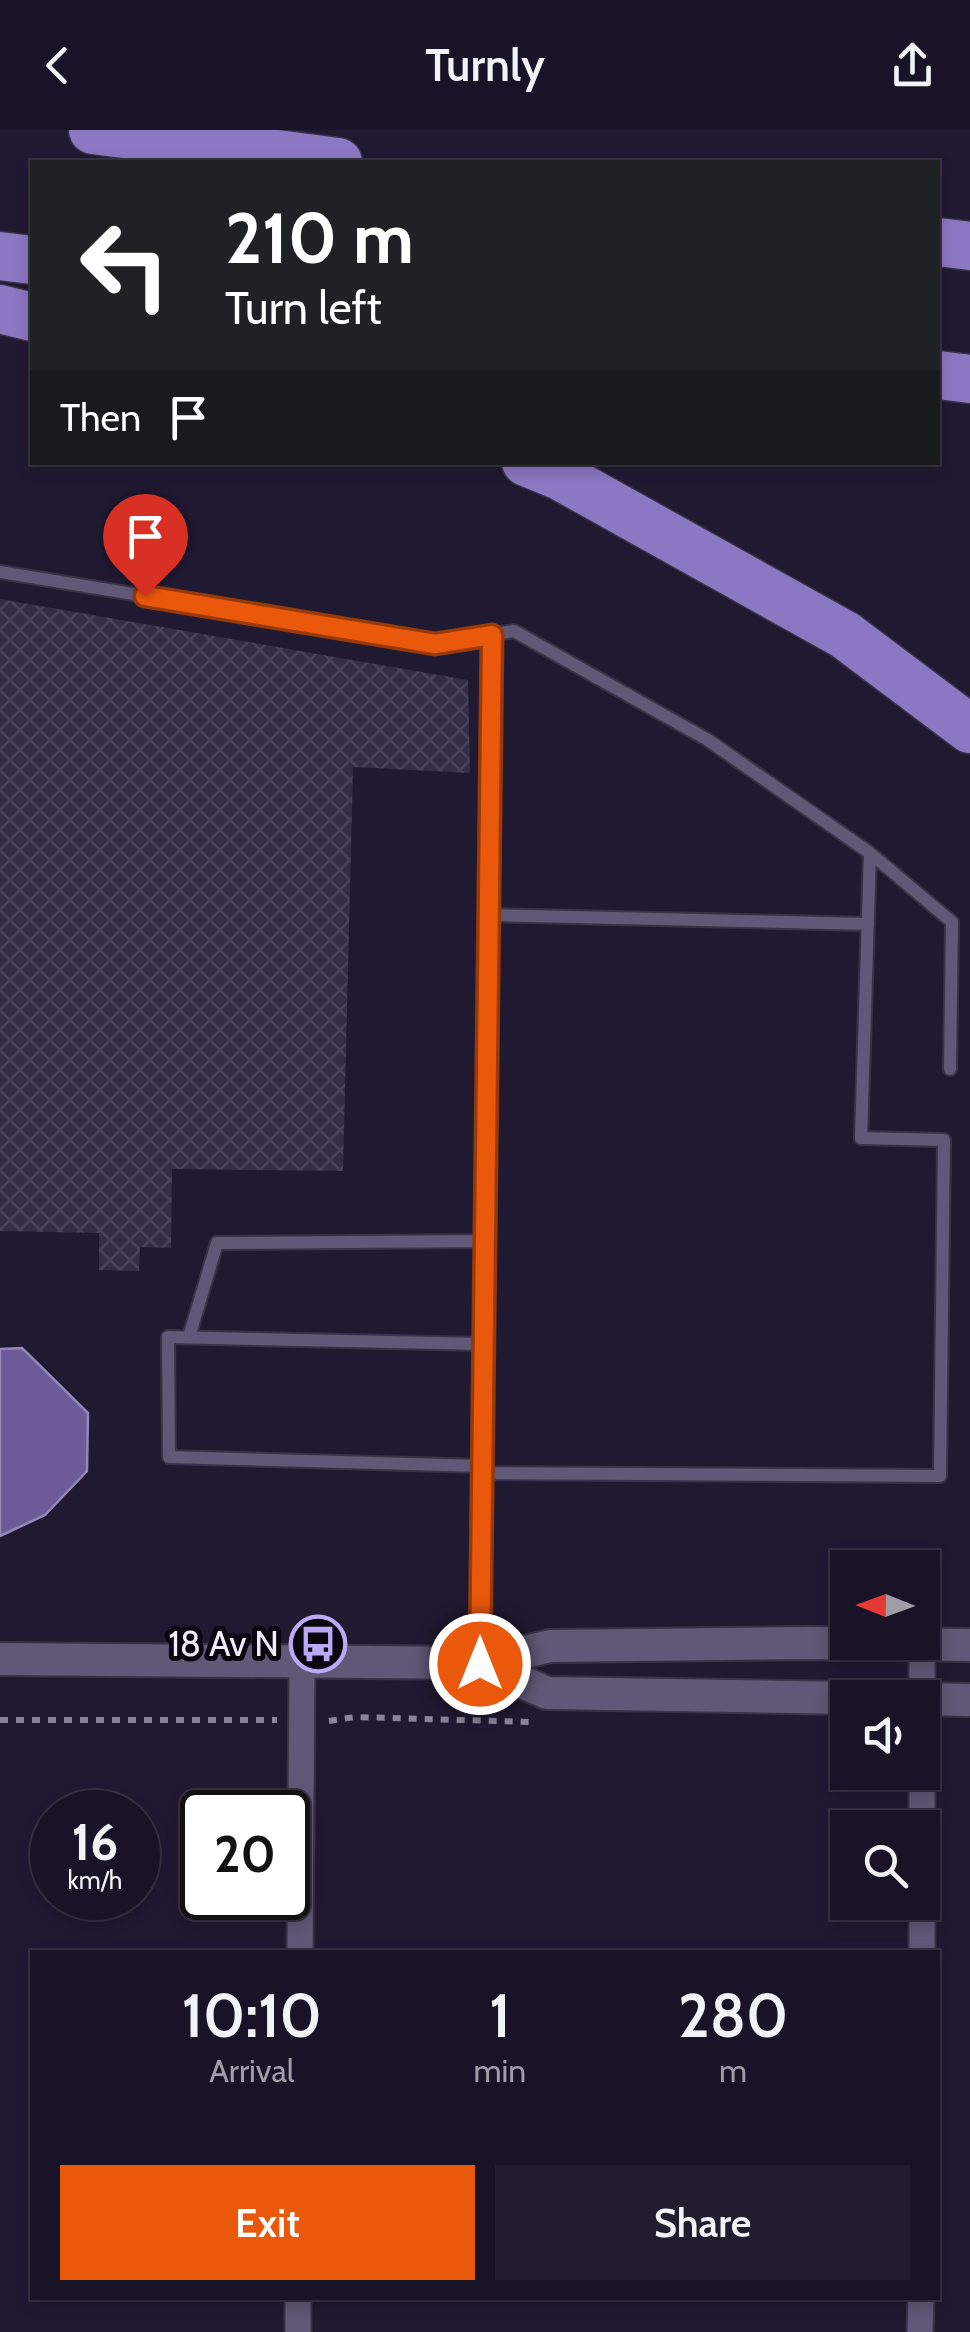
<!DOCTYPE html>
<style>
body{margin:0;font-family:Cabin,sans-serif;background:#211c2e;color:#f1f3f6;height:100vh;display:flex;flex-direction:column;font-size:38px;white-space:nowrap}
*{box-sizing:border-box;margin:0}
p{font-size:32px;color:#9f9ea7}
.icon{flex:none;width:55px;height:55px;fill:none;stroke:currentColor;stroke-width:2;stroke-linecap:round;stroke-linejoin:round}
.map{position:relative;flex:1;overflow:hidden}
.drawer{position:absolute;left:30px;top:1820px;width:910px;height:350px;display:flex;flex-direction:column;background:#181326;border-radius:0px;box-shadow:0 5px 15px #0003,0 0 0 2px #363243}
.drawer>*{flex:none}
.top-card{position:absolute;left:30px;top:30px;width:910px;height:305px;border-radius:0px;box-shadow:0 5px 15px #0003,0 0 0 2px #363243;background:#202124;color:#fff;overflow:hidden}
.needle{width:65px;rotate:271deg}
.tools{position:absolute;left:830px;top:1420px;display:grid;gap:20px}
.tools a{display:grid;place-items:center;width:110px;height:110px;border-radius:0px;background:#181326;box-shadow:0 5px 15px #0003,0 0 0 2px #363243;font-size:50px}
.speed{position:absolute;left:30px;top:1660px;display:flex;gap:20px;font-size:50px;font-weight:700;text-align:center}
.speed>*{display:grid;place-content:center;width:130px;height:130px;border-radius:50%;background:#181326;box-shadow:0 5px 15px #0003,0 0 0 2px #363243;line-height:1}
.speed small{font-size:25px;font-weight:400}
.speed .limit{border:5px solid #111;border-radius:15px;background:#fff;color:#111}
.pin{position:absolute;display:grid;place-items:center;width:85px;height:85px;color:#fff;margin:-102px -42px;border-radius:50% 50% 50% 0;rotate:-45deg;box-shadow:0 0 10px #0007}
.pin .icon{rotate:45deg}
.me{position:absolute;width:110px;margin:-55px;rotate:0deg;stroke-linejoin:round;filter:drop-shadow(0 0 8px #0008)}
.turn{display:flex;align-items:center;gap:35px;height:210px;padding:0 30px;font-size:45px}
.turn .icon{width:130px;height:130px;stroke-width:2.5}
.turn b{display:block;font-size:70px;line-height:85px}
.then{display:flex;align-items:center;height:95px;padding:0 30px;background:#0003;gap:20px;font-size:38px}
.eta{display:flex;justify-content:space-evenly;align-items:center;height:170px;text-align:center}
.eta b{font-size:60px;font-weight:600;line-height:70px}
.primary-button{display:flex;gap:20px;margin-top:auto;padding:20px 30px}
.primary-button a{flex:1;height:115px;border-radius:0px;background:#ea580c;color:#fff;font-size:40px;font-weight:600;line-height:115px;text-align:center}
.primary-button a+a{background:#211c2e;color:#f1f3f6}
header{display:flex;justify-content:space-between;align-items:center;height:130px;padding:0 30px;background:#181326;font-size:45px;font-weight:600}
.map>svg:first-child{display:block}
</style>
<header><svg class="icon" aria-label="back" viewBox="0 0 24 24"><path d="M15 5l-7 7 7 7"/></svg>Turnly<svg class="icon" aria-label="share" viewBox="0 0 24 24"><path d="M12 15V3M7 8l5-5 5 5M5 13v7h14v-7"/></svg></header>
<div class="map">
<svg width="970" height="2202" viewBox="0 0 970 2202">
<defs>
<pattern id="building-cross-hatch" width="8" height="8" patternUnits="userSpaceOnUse" patternTransform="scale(2.5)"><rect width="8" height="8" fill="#342d48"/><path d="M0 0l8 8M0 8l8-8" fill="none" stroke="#48425a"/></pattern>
</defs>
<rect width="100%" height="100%" fill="#201932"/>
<path fill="#6c5b98" stroke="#9487b7" stroke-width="2.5" d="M22 1218 88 1283 87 1341 45 1385 0 1406V1219Z"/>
<path fill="url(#building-cross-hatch)" d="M0 469 468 550 470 643 353 637 343 1041 172 1039 171 1118 140 1117 139 1141 99 1140V1103L0 1101Z"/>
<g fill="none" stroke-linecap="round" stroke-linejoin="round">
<g stroke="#383347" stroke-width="16">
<path id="service" d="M0 442 435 514 514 501 708 610 870 723 861 1008 944 1010 940 1346 480 1343V1531
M870 723 952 792 950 939
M488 785 868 794
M189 1207 217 1113 483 1111
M480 1336 169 1327 168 1207 482 1214
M480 1343 492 505"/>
</g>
<g stroke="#383347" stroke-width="29">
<path id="minor" d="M922 1513V1568
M922 1597V1600
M922 1698V1642
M300 1822 302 1534
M922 1822V1772
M298 2202V2168
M920 2202 921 2168"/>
</g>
<g stroke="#383347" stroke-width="36">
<path id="tertiary" d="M0 1529 480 1533 550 1516 808 1513 970 1515
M480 1533 547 1563 848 1568
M922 1569 970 1570"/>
</g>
<g stroke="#383347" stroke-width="51">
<path id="motorway" d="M93 0 338 32
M938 112 970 116
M0 126 32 130
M0 179 32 187
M938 245 970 249
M526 332 560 346 845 505 970 599"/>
</g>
<path stroke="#898499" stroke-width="6" stroke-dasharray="8 8" stroke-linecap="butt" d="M0 1590H277
M329 1591 355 1587 531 1592"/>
<use href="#service" stroke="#5f5876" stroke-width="12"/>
<use href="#minor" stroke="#5f5876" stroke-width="25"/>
<use href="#tertiary" stroke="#5f5876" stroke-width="32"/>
<use href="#motorway" stroke="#8c77c3" stroke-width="48"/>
</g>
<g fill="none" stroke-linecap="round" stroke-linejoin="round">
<g stroke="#983908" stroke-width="25">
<path id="route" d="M145 466 435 514 492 505 480 1534"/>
</g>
<use href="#route" stroke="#ea580c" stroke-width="18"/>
</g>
<defs>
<g id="bus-ring" transform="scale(2.875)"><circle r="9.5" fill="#090610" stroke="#bca9f5" stroke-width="1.5"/><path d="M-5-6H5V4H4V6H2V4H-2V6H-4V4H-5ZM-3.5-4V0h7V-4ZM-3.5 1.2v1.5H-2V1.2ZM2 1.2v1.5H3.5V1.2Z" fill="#bca9f5"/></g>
</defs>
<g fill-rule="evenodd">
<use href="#bus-ring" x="318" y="1514"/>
</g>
<g text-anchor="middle" stroke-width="10" stroke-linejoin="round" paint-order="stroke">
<g font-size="35" fill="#f0edfe" stroke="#090610" text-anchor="end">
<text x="279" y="1526">18 Av N</text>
</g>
</g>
</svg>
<div class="tools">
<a><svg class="needle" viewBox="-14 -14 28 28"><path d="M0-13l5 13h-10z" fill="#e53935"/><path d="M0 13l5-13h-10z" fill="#9f9ea7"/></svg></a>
<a><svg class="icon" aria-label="sound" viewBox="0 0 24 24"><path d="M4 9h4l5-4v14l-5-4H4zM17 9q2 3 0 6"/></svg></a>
<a><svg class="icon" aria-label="search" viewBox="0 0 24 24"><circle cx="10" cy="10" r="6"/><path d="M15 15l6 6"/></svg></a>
</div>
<div class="speed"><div>16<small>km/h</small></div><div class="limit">20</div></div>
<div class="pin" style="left:145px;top:466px;background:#d93025"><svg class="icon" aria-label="arrive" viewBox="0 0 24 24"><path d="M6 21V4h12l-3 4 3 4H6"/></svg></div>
<svg class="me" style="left:480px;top:1534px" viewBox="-20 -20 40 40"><circle r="17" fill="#ea580c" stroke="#fff" stroke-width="3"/><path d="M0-11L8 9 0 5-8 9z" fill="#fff"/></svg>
<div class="top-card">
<div class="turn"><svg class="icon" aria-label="left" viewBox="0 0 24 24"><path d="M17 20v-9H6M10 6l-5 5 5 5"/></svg><div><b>210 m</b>Turn left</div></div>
<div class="then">Then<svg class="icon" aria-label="arrive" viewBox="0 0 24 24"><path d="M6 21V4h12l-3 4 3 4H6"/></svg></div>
</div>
<section class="drawer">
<div class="eta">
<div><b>10:10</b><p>Arrival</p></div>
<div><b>1</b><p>min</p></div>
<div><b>280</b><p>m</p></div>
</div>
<div class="primary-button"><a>Exit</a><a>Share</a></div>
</section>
</div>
